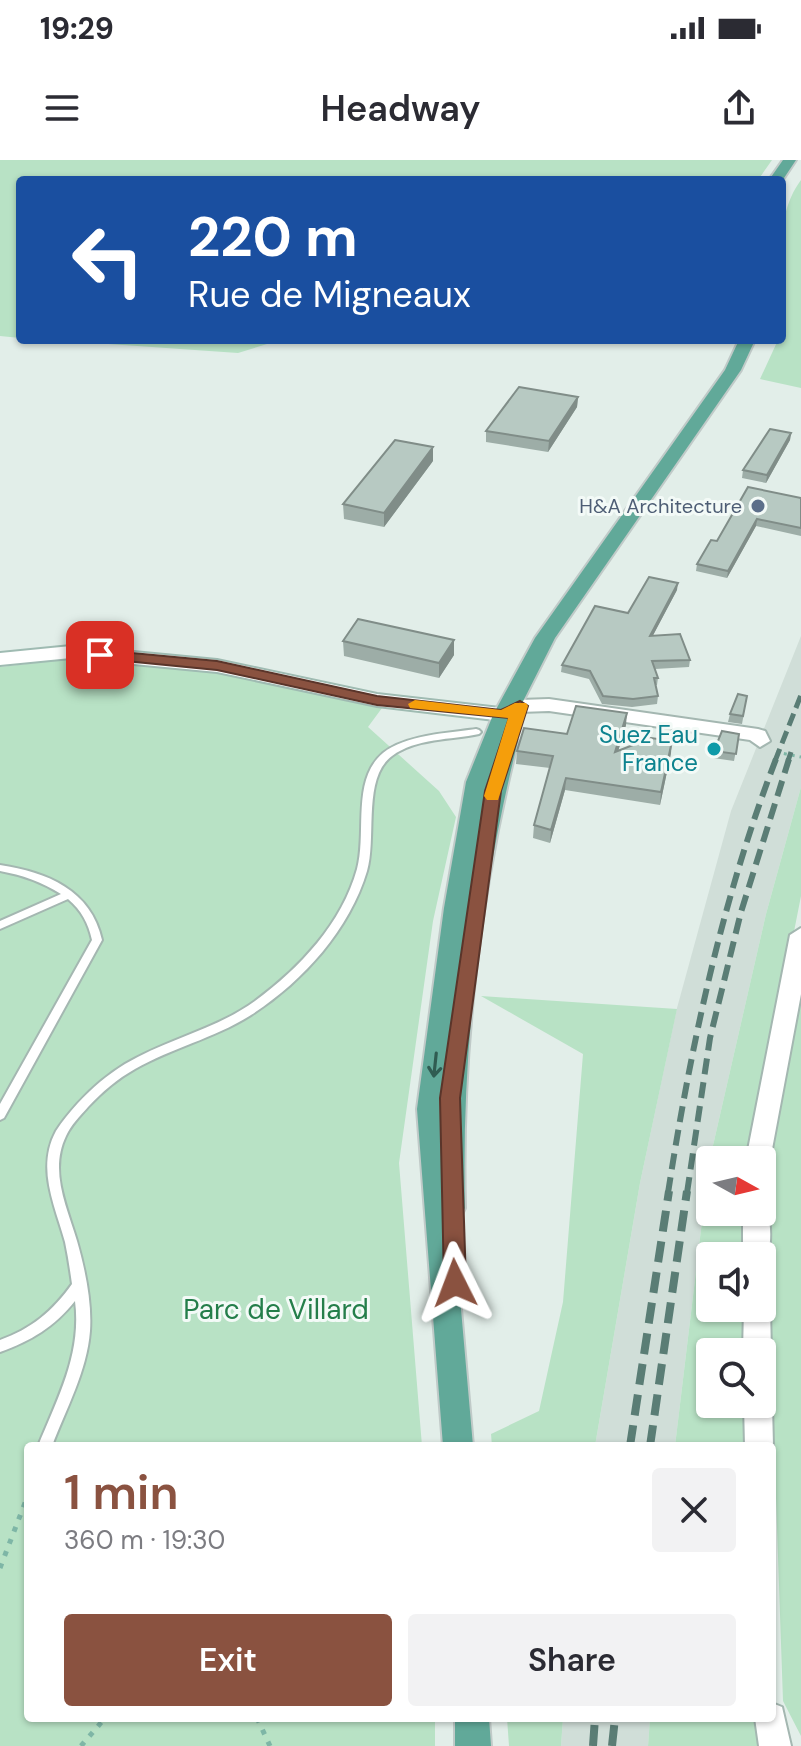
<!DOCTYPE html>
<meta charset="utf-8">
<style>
body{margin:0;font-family:"DM Sans",sans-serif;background:#f2f2f3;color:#2b2b33;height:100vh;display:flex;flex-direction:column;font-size:30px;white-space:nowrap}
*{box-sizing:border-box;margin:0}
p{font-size:26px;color:#7c7c81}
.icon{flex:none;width:44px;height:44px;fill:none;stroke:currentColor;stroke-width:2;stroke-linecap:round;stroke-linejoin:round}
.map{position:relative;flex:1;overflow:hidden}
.details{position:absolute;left:24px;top:1282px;width:752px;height:280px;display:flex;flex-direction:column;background:#fff;border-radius:8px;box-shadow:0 2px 6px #0004}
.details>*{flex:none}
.guide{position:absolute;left:16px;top:16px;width:770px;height:168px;border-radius:8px;box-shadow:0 2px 6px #0004;background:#1a4fa0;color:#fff;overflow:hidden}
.needle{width:52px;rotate:98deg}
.buttons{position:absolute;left:696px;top:986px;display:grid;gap:16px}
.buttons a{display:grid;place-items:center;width:80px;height:80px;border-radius:8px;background:#fff;box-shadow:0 2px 6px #0004;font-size:40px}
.pin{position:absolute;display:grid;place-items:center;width:68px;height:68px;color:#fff;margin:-34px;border-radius:16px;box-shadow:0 4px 12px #0006}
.me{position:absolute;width:88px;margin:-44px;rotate:357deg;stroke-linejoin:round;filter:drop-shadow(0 0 6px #0008)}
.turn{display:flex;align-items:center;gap:28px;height:168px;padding:0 40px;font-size:36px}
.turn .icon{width:104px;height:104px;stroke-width:2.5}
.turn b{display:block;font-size:56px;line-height:68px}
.round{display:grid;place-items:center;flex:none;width:84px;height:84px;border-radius:8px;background:#f2f2f3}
.headline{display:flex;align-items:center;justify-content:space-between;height:136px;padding:0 40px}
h1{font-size:48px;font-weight:600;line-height:60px;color:#8a5240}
.cta{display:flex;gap:16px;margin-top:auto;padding:16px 40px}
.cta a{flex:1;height:92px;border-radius:8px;background:#8a5240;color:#fff;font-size:32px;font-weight:600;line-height:92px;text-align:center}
.cta a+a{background:#f2f2f3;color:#2b2b33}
.status{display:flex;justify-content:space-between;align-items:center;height:56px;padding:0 40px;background:#fff;direction:ltr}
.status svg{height:22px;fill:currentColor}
header{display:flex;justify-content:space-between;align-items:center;height:104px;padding:0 40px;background:#fff;font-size:36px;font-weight:600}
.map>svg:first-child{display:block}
</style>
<div class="status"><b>19:29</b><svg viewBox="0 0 49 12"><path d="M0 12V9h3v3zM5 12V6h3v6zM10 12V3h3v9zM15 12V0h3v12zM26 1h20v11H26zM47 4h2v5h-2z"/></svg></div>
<header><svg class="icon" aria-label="menu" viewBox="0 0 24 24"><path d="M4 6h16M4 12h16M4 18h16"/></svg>Headway<svg class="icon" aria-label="share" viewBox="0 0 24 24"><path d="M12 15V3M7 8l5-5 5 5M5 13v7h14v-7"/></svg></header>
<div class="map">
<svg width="801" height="1586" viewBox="0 0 801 1586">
<rect width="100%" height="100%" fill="#e2eee9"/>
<path fill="#d0ded8" d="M801 476V627L766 754 709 1003 675 1286H595L640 1023 677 848 731 651Z
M563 1558H650L648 1586H561Z"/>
<path fill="#b8e2c5" d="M0 0H772L758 20H20V178L0 176Z
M801 20V228L760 219 778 180H782C782 131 770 61 801 20Z
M51 180H280L238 193Z
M79 498 241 516 382 548 368 567 439 631 456 657 433 761 399 1003 422 1286H28V1558H435V1586H0V507Z
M801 627V736L749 1000H710V1052H741L745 1096H710V1148H748V1192H710V1244H748V1286H675L709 1003 766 754Z
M481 836 677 849 640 1023 595 1286H492L491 1274 539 1251 563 1142 583 894Z
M801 837V1576L783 1541 765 1020Z
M507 1558H563L561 1586H509Z
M650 1558H760L764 1586H648Z"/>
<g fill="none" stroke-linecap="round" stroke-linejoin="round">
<g stroke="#a4b7b1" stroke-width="4">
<path id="lane" d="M476 569 479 570 481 572 479 574C451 580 416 578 392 596 362 618 377 678 367 711 349 771 302 822 251 855 215 878 172 888 135 909 117 919 102 932 88 947 80 956 71 965 66 976 49 1011 67 1047 77 1081 85 1109 92 1142 90 1171 87 1211 66 1249 52 1286H38C57 1239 82 1194 75 1141 54 1167 31 1181 0 1192V1180C31 1169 53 1151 72 1124 70 1110 68 1096 65 1082 55 1046 36 1008 56 971 62 961 70 952 78 943 92 928 107 915 125 904 167 879 215 870 255 841 300 808 342 763 357 709 367 673 351 620 383 593 405 575 448 573 476 569Z
M0 705C47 712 91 730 102 780L4 958 0 960V944L92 780C88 763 82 751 68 739L0 769V761L61 734C42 722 22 715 0 711Z"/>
</g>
<g stroke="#a4b7b1" stroke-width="4">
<path id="street" d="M549 539 758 569 765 571 770 581 760 587 750 580 549 551 520 552 511 546 520 540Z
M801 768V834L770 1000 762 1008V1000H746L790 775Z
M762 1044C773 1054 773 1095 762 1105V1096H743V1052H762Z
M762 1139 770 1148 771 1192 762 1202V1192H743L744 1148H762Z
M762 1233 768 1235 772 1244 773 1286 772 1288 745 1286 744 1244H762Z
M772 1543 782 1547 791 1586H759L755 1558H772Z"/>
</g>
<g stroke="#9fbbb2" stroke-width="4">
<path id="secondary" d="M71 486 217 500 377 534 500 548 520 540 530 546 503 561 377 546 217 512 71 498 0 505V493Z"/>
</g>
<g stroke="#c0cac8" stroke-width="4">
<path id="primary" d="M783 0H796L782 21 769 20Z
M739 180H755L741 210 555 478 506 575 518 581C480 732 461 893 465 1048L461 1056 453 1058 473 1286H443L417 949 444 748 466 622 493 555 535 478 725 210Z
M455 1558H489L491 1586H455Z"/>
</g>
<path stroke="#7eb6a6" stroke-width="3" stroke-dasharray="3 5" stroke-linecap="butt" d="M776 592 801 597"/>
<path stroke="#7eb6a6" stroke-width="5" stroke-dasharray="5 8" stroke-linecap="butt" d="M0 1408 28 1335
M257 1558 270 1586
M81 1586 105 1558"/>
<use href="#lane" fill="#fff" fill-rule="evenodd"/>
<use href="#street" fill="#fff" fill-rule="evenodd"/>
<use href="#secondary" fill="#fff" fill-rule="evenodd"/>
<use href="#primary" fill="#61a999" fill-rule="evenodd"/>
<path stroke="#5a7d75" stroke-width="5" stroke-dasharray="13 6" stroke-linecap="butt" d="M775 601 801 535
M788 601 791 592"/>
<path stroke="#5a7d75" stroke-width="6" stroke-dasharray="16 8" stroke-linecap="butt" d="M668 1033C691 885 722 739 776 599
M687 1033 710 878 741 752 789 599"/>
<path stroke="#5a7d75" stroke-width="8" stroke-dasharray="21 10" stroke-linecap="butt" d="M630 1286 669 1031
M650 1286 687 1031
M593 1586 595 1558
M612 1586 615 1558"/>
</g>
<path fill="#9dada7" d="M578 237 577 247 548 292 486 282V271Z
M791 273 790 280 766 323 742 318 743 310Z
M433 301 384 367 344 359 343 344Z
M748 327 801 338V376L756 366 727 418 696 411 697 404 717 381Z
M677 430 653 475 690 500 689 507 655 509 658 518 657 525H656L658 536 657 544 632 547 602 544 589 519 561 512 562 505 628 453Z
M454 480V495L439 518 344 496 343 481Z
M747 536 742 564 728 562 730 554Z
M626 565 618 591 671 593 660 645 565 630 550 683 533 678 534 665 550 608 516 604 517 591 567 574Z
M739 574 734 601 713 598 714 591Z"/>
<path fill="#808d88" d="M578 237 577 247 548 292 549 281Z
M791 273 790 280 766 323 767 315Z
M433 287V301L384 367V353Z
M757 359 756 366 727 418 728 411Z
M678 423 677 430 649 483 650 476Z
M454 480V495L439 518V503Z
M627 553 626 565 614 605 615 592Z
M672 581 671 593 660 645 661 632Z
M566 618 565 630 550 683 551 670Z"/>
<path fill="#b7c9c2" stroke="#808d88" stroke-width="2" d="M519 227 578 237 549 281 486 271Z
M770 269 791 273 767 315 743 310Z
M395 280 433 287 384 353 343 344Z
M748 327 801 338V368L757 359 728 411 697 404 711 380 717 381Z
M649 417 678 423 650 476 680 474 690 500 652 501 658 518H654L658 536 633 539 603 536 590 511 562 505 595 446 628 453Z
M358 459 454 480 439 503 343 481Z
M738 534 747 536 743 556 730 554Z
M576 546 627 553 615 592 651 578 672 581 661 632 566 618 551 670 534 665 553 596 517 591 524 568 567 574Z
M722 571 739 574 736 594 714 591Z"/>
<defs><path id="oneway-shaft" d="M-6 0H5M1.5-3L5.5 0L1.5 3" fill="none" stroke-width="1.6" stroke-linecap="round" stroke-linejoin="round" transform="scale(2)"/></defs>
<use stroke="#305c52" href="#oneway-shaft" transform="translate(435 905) rotate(96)"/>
<path fill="#8a5240" stroke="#5a352a" stroke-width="2" d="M100 490 217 501 377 536 501 550 520 541 528 546 501 631 460 938 466 1123 463 1129H447L444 1123 440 938 485 631 509 558 377 545 217 510 95 498V492Z"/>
<path fill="#f59e0b" d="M415 540 501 550 515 543H526L528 546 498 640H487L484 636 508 558 410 548 408 544Z"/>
<circle fill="#5c6f8a" stroke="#f3faf7" stroke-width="3" cx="758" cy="346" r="8"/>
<circle fill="#0f9aa8" stroke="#f3faf7" stroke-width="3" cx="714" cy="589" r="8"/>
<g text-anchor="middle" stroke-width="6" stroke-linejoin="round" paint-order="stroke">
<g font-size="20" fill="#4e5e75" stroke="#f3faf7" text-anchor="end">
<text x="742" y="353">H&amp;A Architecture</text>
</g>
<g font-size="24" fill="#0d838f" stroke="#f3faf7" text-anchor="end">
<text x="698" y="583">Suez Eau<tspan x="698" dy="28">France</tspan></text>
</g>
<g font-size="28" fill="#247e4a" stroke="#f3faf7">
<text x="276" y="1159">Parc de Villard</text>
</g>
</g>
</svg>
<div class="buttons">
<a><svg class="needle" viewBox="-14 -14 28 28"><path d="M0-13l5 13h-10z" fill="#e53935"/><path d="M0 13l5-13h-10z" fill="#7c7c81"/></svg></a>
<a><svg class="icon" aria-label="sound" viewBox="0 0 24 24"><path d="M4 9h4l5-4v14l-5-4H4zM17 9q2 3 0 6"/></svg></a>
<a><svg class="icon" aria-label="search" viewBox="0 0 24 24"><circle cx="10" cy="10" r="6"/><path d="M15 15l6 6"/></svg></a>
</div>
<div class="pin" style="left:100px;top:495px;background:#d93025"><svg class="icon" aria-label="arrive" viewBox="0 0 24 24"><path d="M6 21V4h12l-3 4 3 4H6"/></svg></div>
<svg class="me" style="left:455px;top:1123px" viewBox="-20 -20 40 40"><path d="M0-17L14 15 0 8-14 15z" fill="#8a5240" stroke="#fff" stroke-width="4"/></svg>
<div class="guide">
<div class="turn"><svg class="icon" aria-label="left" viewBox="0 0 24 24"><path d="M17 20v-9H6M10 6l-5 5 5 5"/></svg><div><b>220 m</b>Rue de Migneaux</div></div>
</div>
<section class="details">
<div class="headline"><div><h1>1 min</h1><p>360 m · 19:30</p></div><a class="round"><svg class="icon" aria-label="close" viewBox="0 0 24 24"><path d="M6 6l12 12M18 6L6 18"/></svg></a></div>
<div class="cta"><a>Exit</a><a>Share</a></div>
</section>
</div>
